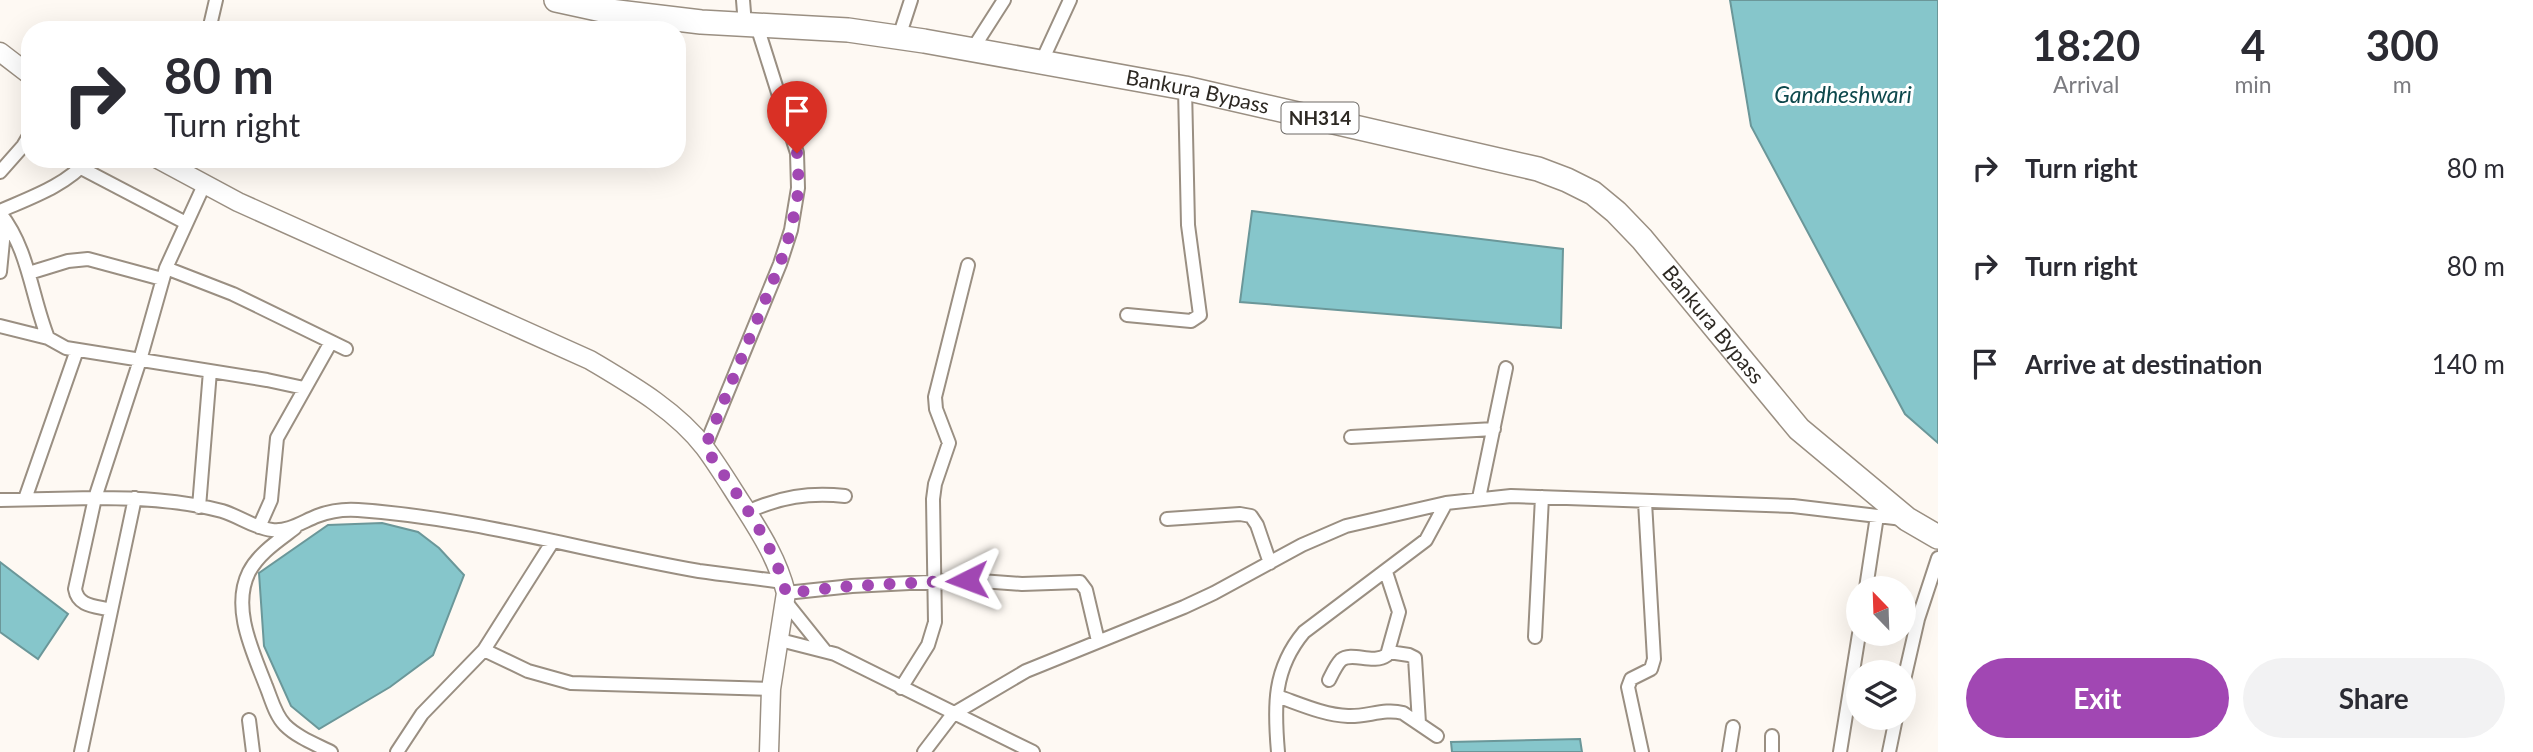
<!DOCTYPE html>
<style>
body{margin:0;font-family:Lato,sans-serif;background:#f2f2f3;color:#2b2b33;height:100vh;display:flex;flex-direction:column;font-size:26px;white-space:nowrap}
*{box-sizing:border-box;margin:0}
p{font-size:23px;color:#7c7c81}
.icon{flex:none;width:38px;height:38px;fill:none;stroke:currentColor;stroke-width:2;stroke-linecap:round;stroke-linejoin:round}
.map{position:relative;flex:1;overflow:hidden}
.side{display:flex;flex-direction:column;background:#fff;width:595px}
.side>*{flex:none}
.top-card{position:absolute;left:21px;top:21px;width:665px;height:147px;border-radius:28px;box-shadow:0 7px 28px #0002;background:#fff;color:#2b2b33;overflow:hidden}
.needle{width:46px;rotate:337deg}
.buttons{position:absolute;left:1846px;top:576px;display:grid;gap:14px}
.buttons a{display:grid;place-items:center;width:70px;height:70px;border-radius:50%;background:#fff;box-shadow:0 7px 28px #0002;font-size:35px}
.pin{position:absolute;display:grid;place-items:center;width:60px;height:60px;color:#fff;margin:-72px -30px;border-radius:50% 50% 50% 0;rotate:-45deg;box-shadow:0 0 7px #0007}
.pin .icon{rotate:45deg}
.me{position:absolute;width:77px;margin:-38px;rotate:267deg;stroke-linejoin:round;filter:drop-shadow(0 0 5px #0008)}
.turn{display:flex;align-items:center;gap:24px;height:147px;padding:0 28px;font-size:32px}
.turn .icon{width:91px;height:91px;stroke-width:2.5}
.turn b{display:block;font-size:49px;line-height:60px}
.eta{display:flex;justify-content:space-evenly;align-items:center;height:119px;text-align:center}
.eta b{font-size:42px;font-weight:700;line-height:49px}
.action{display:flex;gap:14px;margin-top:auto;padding:14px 28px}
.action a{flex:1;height:80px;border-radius:42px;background:#a147b3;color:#fff;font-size:28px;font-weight:700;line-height:80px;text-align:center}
.action a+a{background:#f2f2f3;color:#2b2b33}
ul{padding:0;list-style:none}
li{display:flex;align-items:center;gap:21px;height:98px;padding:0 28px}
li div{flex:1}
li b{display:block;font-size:26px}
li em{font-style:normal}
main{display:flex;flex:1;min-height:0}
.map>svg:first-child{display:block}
</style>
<main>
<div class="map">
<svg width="1938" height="752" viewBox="0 0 1938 752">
<rect width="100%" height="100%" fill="#fef9f3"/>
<path fill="#86c6cb" stroke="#6b9799" stroke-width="2" d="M1730 0H1938V443L1905 414 1751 126Z
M1252 211 1563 249 1561 328 1240 302Z
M382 523 418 532 439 548 464 575 433 655 390 687 319 729 291 706 264 646 259 573 328 525Z
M0 562 68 614 38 659 0 632Z
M1580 739 1582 752H1452L1451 742Z"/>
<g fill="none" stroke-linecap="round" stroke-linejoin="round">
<g stroke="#9a8f82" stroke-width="16">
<path id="street" d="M743 0 745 25
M209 30 216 0
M899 37 911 0
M972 50 1004 0
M1041 63 1070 0
M81 168 186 223
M0 172 23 146 30 134
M0 211C32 197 65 186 89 159
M0 213C29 250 31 295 48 338L66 348 267 380 304 388
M166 268 233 294 346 349
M0 272 5 220
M29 273 68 261 88 259 162 279
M1127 315 1191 321 1200 315 1188 225 1185 88
M0 326 48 338
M1351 437 1494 429
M705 447 780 264 791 230 798 188 797 153 757 26
M1479 498 1506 368
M25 499 77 350
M0 500 95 498 140 360 166 268 204 185
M199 507 210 371
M747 512C780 497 809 492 845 496
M1167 519 1240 514 1251 516 1257 525 1270 563
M259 527 271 500 277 438 331 342
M295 528C278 541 259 553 249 572 231 608 253 652 266 686 271 698 275 715 285 725 297 737 315 744 331 752
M1866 588 1877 516
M786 593 852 586 967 580 1022 584 1080 582 1086 590 1098 641
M785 601 825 651
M111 610C96 606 78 607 75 589L95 498C138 498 181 500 222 511 239 516 254 528 272 530 288 532 302 522 317 516 330 511 344 509 358 510 474 518 585 551 699 571 727 575 755 578 783 582
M1535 637 1542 497
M780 640 835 654 1033 752
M484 650 528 671 571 683 771 689
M1389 652 1409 655 1415 658 1419 723
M1329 680C1332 674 1336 665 1341 660 1352 651 1373 665 1387 655L1399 612 1386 572
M1904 680 1918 619 1938 558
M901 688 928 645 935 622 933 499 935 484 949 443 936 409 935 397 968 265
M1277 696C1300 704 1324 715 1348 716 1367 717 1384 708 1403 713L1437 736
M249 720 253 752
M81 752 135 498
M397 752 422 714 484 650 553 541
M924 752 953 714 1026 671 1184 607 1214 593 1302 545 1346 526 1446 503 1511 496 1793 506 1903 519
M1278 752C1274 706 1273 669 1304 632L1426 540 1446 503
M1642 752 1628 687 1631 679 1651 669 1654 659 1645 502
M1729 752 1733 727
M1772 752V736
M1840 752 1859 634
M1889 752 1896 718"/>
</g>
<g stroke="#9a8f82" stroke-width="21">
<path id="secondary" d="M0 52 30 75
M158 159 238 202 590 360C630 384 676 410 705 448 719 467 731 487 744 507 762 535 778 561 786 593L771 689 769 752"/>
</g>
<g stroke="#9a8f82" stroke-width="26">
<g id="highway">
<path id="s1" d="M556 0 602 10 701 22 848 30 924 41 1185 88 1538 169 1567 180 1593 193 1616 212 1642 239 1799 429 1907 519 1938 537"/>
</g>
</g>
<use href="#street" stroke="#fff" stroke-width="12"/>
<use href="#secondary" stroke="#fff" stroke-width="18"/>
<use href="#highway" stroke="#fff" stroke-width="23"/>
</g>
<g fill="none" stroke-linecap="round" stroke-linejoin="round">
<path stroke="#a147b3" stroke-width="12" stroke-dasharray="0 21.6" d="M797 153 799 188 791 230 780 264 705 447C735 493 773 539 786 593L852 586 967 580"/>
</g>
<g text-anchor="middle" stroke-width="6" stroke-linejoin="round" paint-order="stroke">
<rect fill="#fff" stroke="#6c6965" stroke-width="2" x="1281.5" y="102.5" width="77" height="31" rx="5"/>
<g font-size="19" font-weight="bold" fill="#2d2923">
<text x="1320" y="125">NH314</text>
</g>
<g font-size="21" fill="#2d2923" stroke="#fff">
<text dy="7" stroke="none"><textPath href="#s1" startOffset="649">Bankura Bypass</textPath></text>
<text dy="7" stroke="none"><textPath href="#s1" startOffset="1237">Bankura Bypass</textPath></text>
</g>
<g font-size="23" font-style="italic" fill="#0d484c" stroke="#fff">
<text x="1843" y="103">Gandheshwari</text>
</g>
</g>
</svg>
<div class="buttons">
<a><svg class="needle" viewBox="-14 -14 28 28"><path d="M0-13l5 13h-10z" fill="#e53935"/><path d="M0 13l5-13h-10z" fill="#7c7c81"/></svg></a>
<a><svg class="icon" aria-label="layers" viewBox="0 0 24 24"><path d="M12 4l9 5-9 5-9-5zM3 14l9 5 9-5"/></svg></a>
</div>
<div class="pin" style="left:797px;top:153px;background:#d93025"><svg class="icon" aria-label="arrive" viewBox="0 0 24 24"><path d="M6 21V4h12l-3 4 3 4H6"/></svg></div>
<svg class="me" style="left:967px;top:580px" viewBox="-20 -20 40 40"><path d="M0-17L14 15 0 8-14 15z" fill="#a147b3" stroke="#fff" stroke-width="4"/></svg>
<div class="top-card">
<div class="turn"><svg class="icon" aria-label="right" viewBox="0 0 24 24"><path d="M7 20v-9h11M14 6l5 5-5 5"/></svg><div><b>80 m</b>Turn right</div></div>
</div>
</div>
<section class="side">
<div class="eta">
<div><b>18:20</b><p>Arrival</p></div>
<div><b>4</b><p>min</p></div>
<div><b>300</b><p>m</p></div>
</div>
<ul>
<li><svg class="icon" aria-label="right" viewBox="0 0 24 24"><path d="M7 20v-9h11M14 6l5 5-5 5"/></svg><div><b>Turn right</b></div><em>80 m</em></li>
<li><svg class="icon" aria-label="right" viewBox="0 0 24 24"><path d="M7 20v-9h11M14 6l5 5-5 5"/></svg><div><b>Turn right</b></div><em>80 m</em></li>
<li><svg class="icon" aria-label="arrive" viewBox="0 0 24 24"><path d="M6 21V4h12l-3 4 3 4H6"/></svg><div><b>Arrive at destination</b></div><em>140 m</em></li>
</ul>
<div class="action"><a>Exit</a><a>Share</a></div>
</section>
</main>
